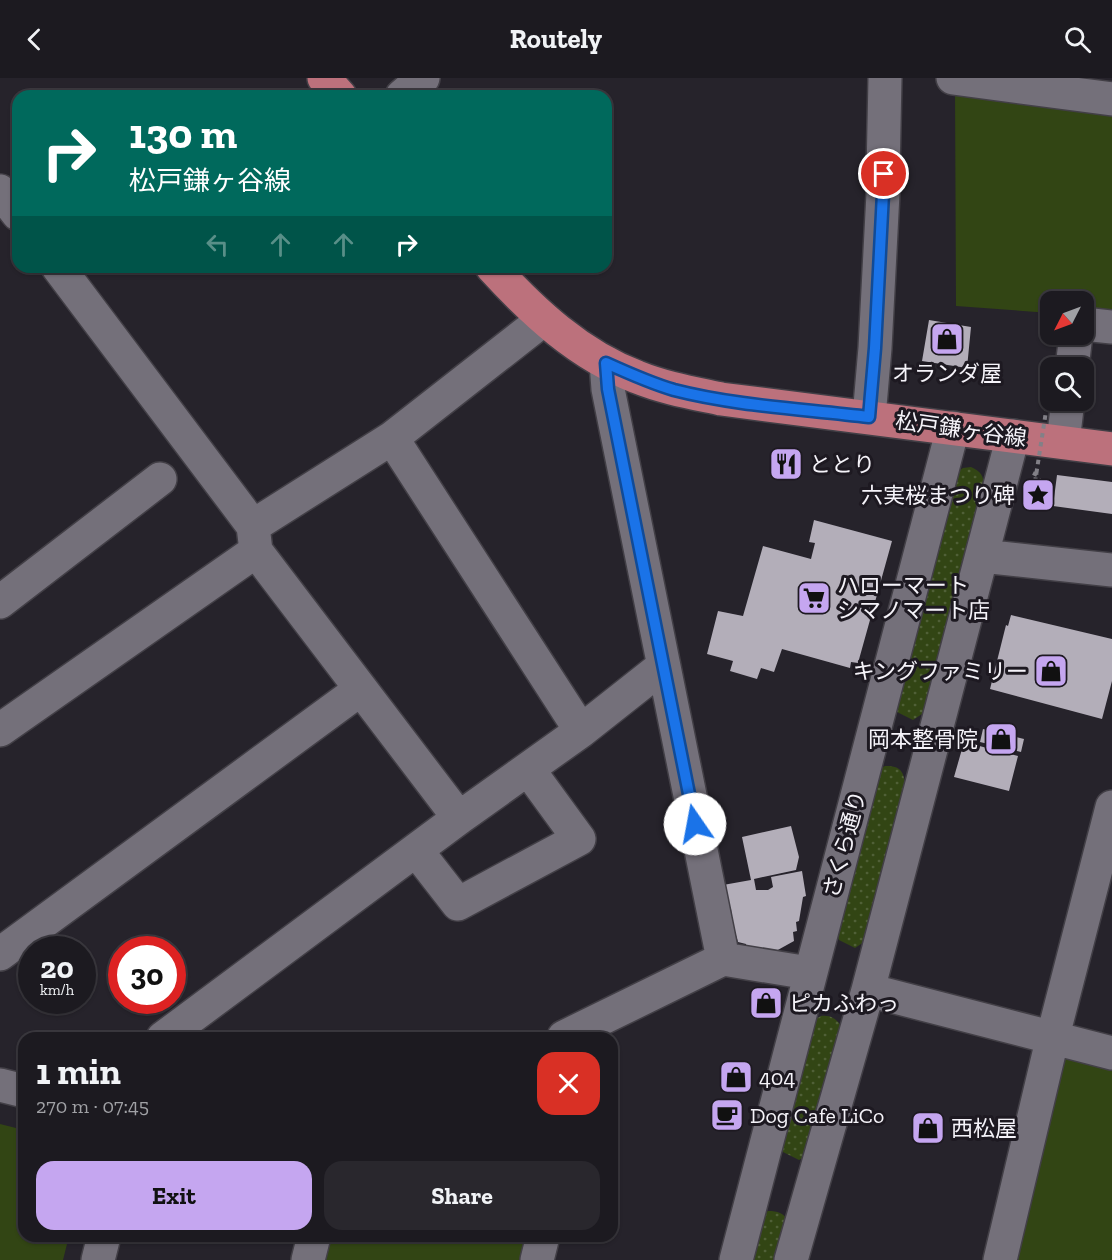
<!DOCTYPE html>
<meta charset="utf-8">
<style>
body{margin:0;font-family:"Zilla Slab","Noto Sans JP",serif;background:#29272d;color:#f1f3f6;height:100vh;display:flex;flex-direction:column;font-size:22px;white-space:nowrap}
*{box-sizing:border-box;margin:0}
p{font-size:20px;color:#a0a1a5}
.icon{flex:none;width:33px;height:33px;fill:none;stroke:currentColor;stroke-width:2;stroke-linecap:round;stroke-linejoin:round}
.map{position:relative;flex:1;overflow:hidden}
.sheet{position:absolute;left:18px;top:954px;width:600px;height:210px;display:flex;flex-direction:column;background:#1c1a20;border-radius:18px;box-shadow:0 2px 4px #0004,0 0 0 2px #3a383e}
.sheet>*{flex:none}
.top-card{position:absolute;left:12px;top:12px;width:600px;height:183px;border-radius:18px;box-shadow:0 2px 4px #0004,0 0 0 2px #3a383e;background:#00695c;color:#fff;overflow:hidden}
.needle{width:39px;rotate:228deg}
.tools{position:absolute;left:1040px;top:213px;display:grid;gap:12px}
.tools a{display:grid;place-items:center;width:54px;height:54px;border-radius:12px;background:#1c1a20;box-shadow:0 2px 4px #0004,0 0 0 2px #3a383e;font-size:30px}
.speed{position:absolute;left:18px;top:858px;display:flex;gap:12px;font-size:30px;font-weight:700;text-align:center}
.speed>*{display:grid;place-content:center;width:78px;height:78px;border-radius:50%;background:#1c1a20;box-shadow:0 2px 4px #0004,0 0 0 2px #3a383e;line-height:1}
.speed small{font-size:15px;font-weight:400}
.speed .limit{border:9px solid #d22;background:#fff;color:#111}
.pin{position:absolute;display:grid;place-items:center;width:51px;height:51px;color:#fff;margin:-26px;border:3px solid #fff;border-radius:50%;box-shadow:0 2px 6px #0007}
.me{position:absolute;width:66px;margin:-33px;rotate:348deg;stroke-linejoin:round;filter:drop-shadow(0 0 4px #0008)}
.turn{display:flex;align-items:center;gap:21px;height:126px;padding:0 18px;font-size:27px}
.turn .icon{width:78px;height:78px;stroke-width:2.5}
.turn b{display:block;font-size:42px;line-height:51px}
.lanes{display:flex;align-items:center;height:57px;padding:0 18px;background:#0003;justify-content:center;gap:30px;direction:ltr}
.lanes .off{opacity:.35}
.round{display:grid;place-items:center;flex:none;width:63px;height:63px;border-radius:18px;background:#29272d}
.summary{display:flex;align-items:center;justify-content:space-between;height:102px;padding:0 18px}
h1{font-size:36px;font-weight:700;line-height:45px}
.action{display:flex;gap:12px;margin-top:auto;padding:12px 18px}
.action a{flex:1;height:69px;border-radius:18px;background:#c5a6f0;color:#111;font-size:24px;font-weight:700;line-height:69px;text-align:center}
.action a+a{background:#29272d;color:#f1f3f6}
header{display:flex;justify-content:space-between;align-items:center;height:78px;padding:0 18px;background:#1c1a20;font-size:27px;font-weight:700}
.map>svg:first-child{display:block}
</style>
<header><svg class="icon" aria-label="back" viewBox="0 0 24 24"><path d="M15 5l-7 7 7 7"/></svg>Routely<svg class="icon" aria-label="search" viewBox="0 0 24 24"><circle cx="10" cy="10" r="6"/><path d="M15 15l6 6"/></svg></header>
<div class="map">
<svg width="1112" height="1182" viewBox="0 0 1112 1182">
<defs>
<pattern id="grass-dots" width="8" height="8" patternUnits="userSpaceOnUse" patternTransform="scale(1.5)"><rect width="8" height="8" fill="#324514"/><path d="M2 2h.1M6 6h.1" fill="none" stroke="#506037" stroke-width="1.8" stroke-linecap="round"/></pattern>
</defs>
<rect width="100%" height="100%" fill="#26232b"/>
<path fill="url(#grass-dots)" d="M971 389C984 395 984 400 983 413L925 634 913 642 897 634 895 626 957 394 963 390Z
M885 688C902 687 905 696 905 711L867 862 855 870 839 862 836 854 878 692Z
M821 938C830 937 836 940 841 948L805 1079 799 1082 783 1074 781 1066 814 942Z
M768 1133C778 1133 783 1135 789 1143L781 1182H748L761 1138Z"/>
<path fill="#324514" d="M955 11 1112 33V239L1083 237V224H1050V235L956 228Z
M1053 958 1112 975V1182H1000Z
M0 1046 24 1052V1158H69L63 1182H0Z
M320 1158H537L530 1182H315Z"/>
<path fill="#b3aeb9" d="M929 242 971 249 967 290 922 283Z
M1057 397 1112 404V436L1053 428Z
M814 442 892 463 858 585 851 584 850 590 782 571 774 594 761 590 757 601 730 593 733 583 707 576 718 533 743 538 763 468 811 481 815 465 809 464Z
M1011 537 1112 561V603L1102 641 990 611 1006 547 1008 548Z
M983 651 1024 661 1021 674 980 664Z
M964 664 1018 678 1009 713 954 699Z
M791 748 799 779 796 792 754 801 756 812H768L773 809 771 799 802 793 806 818 803 819 799 843 796 844 797 853 793 854 794 863 776 873 747 872 746 866 738 864 735 854 733 855 730 841 732 840 731 831 727 832 723 807 751 802 742 759Z"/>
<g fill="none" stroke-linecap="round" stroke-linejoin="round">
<g stroke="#423f46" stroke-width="36">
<path id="minor" d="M953 0 1112 21
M402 18 423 0
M0 113 18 136
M58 189 253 448
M1083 246 1112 249
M606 285 608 311 723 881
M1072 290 1076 256
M869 339 875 270 884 96 883 95 885 0
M392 360 581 653
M1063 364 1068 322
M256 473 459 740
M982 478 1112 492
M0 524 160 401
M0 652 256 473 253 448 392 360 544 241
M416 772 458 826 579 761 528 691
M0 876 361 611
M868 912 1112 975
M564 959 723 881 809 895
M163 960 459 740 581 653 662 589
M0 1007 24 1013
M98 1182 104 1158
M308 1182 314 1158
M537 1182 543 1158
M736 1182 953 350
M791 1182 868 912 1013 358
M1000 1182 1053 958 1112 729"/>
</g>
<g stroke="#423f46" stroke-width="36">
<path id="major" d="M324 0 340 18
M492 189C533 234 579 277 637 299 664 310 693 315 721 321L1112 371"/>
</g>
<path stroke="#828087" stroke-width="4" stroke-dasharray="4.5 4.5" stroke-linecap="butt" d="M1033 395 1037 397 1041 406V420L1035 419V404"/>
<use href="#minor" stroke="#74707a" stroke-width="33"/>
<use href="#major" stroke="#bc717c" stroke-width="33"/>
<path stroke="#828087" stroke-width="4" stroke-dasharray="4.5 4.5" stroke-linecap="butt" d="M1035 404 1047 327"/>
</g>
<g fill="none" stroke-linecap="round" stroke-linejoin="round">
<g stroke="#114b97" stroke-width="15">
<path id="route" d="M695 746 608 311 606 285C628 295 650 305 674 312 736 328 805 331 869 339L875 270 884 96"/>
</g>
<use href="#route" stroke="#1a73e8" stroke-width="10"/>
</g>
<defs>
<g id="shop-square" transform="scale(1.725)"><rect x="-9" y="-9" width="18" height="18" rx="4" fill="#c5a6f0" stroke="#1d1921"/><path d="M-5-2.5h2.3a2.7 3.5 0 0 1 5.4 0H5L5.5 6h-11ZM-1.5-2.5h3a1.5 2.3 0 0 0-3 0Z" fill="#111"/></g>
<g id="restaurant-square" transform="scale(1.725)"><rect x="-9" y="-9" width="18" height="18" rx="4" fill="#c5a6f0" stroke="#1d1921"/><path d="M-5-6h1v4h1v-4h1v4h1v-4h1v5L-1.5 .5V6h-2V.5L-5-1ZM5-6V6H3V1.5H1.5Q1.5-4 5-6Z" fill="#111"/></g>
<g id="sight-square" transform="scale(1.725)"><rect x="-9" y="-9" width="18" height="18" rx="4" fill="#c5a6f0" stroke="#1d1921"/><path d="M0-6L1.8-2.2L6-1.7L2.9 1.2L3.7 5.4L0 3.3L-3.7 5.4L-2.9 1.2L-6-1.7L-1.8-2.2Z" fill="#111"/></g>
<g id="supermarket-square" transform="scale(1.725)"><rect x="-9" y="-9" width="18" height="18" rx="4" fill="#c5a6f0" stroke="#1d1921"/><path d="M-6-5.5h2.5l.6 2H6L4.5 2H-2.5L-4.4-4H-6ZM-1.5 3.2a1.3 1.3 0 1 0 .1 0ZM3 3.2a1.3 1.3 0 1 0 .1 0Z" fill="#111"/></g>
<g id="cafe-square" transform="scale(1.725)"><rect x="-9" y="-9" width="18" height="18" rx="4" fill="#c5a6f0" stroke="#1d1921"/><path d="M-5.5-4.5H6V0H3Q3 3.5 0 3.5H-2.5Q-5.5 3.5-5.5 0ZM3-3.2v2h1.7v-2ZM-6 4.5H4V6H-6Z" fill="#111"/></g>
</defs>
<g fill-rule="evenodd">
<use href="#shop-square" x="947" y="261"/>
<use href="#restaurant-square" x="786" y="386"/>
<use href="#sight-square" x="1038" y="417"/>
<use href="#supermarket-square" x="814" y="520"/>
<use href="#shop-square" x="1051" y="593"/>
<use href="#shop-square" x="1001" y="661"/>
<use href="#shop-square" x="766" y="925"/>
<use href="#shop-square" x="736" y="999"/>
<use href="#cafe-square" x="727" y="1037"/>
<use href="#shop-square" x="928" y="1050"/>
</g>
<g text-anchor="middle" stroke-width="6" stroke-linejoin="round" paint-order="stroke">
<g font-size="22" fill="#f5f3f9" stroke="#1d1921" text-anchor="start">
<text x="947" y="303" text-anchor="middle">オランダ屋</text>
<text x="809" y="394">ととり</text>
<text x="1015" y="425" text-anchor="end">六実桜まつり碑</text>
<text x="837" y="515">ハローマート<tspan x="837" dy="25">シマノマート店</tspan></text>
<text x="1028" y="601" text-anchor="end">キングファミリー</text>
<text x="978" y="669" text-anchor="end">岡本整骨院</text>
<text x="789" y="933">ピカふわっ</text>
<text x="759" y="1007">404</text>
<text x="750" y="1045">Dog Cafe LiCo</text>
<text x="951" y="1058">西松屋</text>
</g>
<g font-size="22" fill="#f5f3f9" stroke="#1d1921">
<text transform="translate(961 351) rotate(8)" y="8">松戸鎌ヶ谷線</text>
<text transform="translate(844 766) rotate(-75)" y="8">さくら通り</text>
</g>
</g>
</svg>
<div class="tools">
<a><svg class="needle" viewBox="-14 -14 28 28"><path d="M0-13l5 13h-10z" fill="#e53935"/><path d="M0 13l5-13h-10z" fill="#a0a1a5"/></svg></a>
<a><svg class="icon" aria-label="search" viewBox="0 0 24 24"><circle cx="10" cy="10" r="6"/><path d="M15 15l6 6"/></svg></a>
</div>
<div class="speed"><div>20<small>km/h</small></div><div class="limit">30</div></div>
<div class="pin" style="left:884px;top:96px;background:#d93025"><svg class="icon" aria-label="arrive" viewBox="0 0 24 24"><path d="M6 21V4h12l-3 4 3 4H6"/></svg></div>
<svg class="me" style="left:695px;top:746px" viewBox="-20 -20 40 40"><circle r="19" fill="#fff"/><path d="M0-13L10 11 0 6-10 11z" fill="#1a73e8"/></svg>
<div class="top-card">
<div class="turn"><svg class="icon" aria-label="right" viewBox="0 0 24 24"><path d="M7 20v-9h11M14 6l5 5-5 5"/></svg><div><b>130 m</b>松戸鎌ヶ谷線</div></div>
<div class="lanes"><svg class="icon off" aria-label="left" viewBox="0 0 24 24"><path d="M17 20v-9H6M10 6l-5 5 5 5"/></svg><svg class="icon off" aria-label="ahead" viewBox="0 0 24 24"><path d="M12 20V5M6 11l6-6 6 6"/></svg><svg class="icon off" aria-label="ahead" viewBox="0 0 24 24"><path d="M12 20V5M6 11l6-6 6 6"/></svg><svg class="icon" aria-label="right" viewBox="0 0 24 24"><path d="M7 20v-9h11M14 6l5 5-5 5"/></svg></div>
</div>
<section class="sheet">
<div class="summary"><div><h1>1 min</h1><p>270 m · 07:45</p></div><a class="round" style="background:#d93025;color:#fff"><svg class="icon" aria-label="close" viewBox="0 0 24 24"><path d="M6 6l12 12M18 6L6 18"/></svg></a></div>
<div class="action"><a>Exit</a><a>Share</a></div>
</section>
</div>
